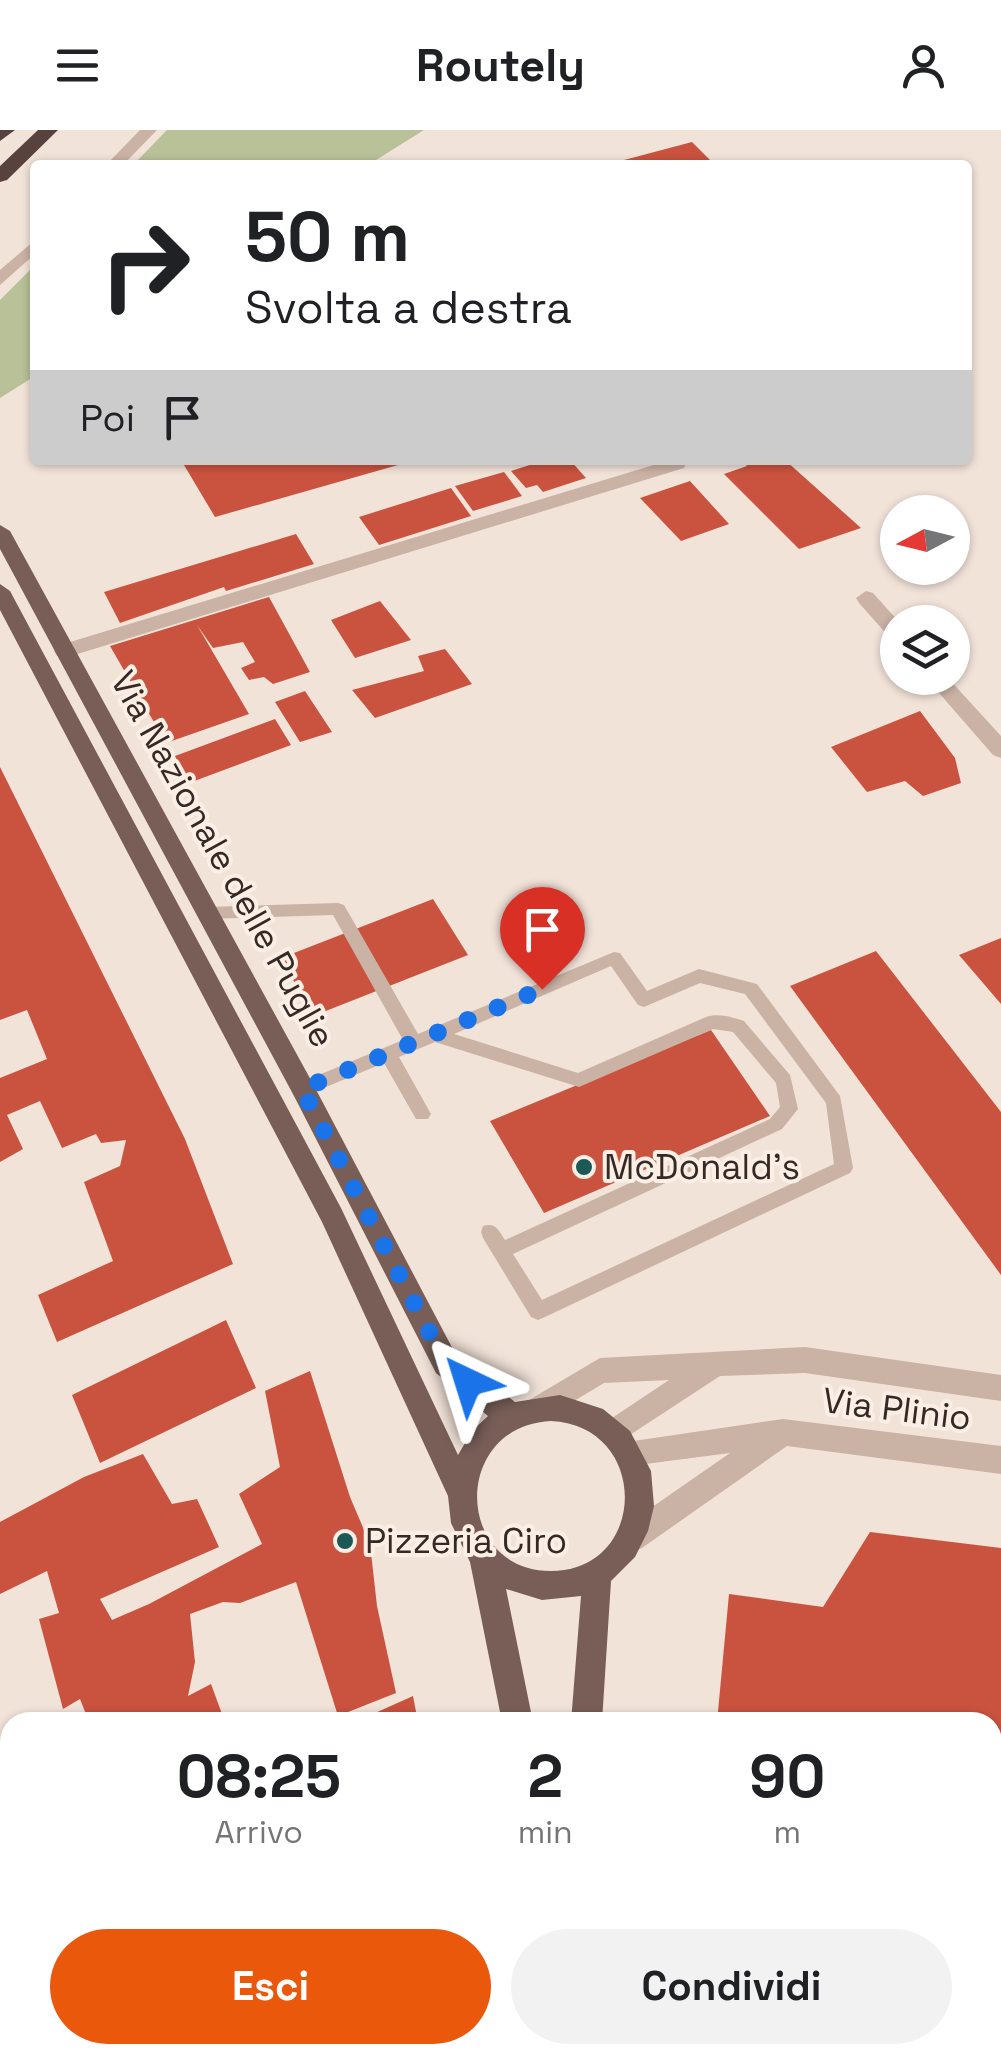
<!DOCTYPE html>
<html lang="it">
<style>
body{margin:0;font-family:"Space Grotesk",sans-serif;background:#f2f2f2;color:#202124;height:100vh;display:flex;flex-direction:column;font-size:38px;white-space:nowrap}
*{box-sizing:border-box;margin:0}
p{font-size:32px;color:#757577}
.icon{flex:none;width:55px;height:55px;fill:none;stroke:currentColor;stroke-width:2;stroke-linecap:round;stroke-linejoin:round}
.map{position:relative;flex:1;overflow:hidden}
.details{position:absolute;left:0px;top:1582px;width:1002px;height:352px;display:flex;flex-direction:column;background:#fff;border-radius:30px 30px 0 0;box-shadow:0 2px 8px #0004}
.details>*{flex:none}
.banner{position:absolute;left:30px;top:30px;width:942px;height:305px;border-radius:10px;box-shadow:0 2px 8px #0004;background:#fff;color:#202124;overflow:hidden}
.needle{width:65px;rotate:263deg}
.controls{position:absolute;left:880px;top:365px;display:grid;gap:20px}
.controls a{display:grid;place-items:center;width:90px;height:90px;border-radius:50%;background:#fff;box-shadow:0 2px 8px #0004;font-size:50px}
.pin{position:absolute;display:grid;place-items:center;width:85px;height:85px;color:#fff;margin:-102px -42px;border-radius:50% 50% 50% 0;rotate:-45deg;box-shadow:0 0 10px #0007}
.pin .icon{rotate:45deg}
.me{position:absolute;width:110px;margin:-55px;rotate:319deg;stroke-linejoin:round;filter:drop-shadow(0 0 8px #0008)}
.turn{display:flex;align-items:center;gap:35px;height:210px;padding:0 50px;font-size:45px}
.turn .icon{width:130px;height:130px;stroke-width:2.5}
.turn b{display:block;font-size:70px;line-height:85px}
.then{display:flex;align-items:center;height:95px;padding:0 50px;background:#0003;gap:20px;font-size:38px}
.eta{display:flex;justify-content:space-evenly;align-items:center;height:170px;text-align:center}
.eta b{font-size:60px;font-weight:800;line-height:70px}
.cta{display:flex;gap:20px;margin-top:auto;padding:20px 50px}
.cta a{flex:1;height:115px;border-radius:60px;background:#ea580c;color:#fff;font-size:40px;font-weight:800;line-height:115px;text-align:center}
.cta a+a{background:#f2f2f2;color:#202124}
header{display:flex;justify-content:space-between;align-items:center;height:130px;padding:0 50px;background:#fff;font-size:45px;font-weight:800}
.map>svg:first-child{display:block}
</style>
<header><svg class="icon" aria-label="menu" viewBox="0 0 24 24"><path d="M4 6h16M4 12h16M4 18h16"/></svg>Routely<svg class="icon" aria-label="person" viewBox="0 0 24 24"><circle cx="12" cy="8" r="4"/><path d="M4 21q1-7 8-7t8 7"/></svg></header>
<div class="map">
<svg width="1001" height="1934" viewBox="0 0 1001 1934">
<rect width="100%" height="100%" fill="#f2e3d9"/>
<path fill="#b8c198" d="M167 0H424L368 35H133Z
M35 135V246L0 268V170Z"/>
<path fill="#ca533f" d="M692 12 715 35H609V34Z
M181 330H412V331L215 387Z
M545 330H570L586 348 543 362 537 355 526 358 511 341Z
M741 330H785L861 398 799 419 724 344 747 336Z
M504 342 522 366 473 381 455 356Z
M690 351 729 394 681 411 640 368Z
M451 358 471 386 379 415 359 387Z
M296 404 314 434 226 461 224 457 120 493 104 462Z
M269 467 310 542 273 554 264 547 249 550 241 538 255 532 243 512 213 518 197 495 249 584 166 613 110 516Z
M380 471 411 510 355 528 331 490Z
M445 519 472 554 375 588 352 560 424 541 418 526Z
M305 561 332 602 300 612 275 572Z
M920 581 955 628 961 653 923 666 905 651 867 662 831 617Z
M275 589 291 615 189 653 175 626Z
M0 637 185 1009 233 1134 57 1212 38 1165 113 1131 84 1052 120 1036 126 1010 101 1013 96 1004 62 1018 40 971 7 985 23 1019 0 1032V948L47 929 27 880 0 890Z
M433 769 468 825 313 886 281 828Z
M1001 808V874L959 825Z
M876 821 1001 982V1145L790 856Z
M711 900 770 986 544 1083 490 991Z
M226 1190 256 1258 100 1333 72 1265Z
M310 1241 350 1367 370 1414 377 1476 396 1563 338 1586 296 1452 240 1473 223 1472 190 1484 195 1532 188 1566 211 1554 225 1592H89L80 1569 63 1579 39 1489 59 1483 47 1441 0 1464V1392L84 1347 143 1324 172 1374 197 1369 219 1417 100 1469 112 1490 149 1474 262 1414 239 1364 280 1337 265 1261Z
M870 1402 1001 1418V1934H896V1925H992V1592H717L729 1464 823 1477Z
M413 1566 418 1592H355Z
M0 1761 10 1790V1833L0 1839Z
M134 1925H184L185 1934H120Z
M361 1925H509L511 1934H332Z"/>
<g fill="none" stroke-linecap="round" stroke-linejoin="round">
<path fill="#cab2a4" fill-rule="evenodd" d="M338 773 344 775 418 904 614 822 620 823 647 861 699 839 757 854 840 966 853 1038 850 1043 545 1187 538 1190 531 1187 483 1108 481 1102 483 1096C496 1092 499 1101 505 1110L770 989 780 977 776 953 733 902 713 899 579 957 435 912 399 927 431 984 428 989H416L384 933 309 964H297L294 959 297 954 403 910 333 785 206 789 198 783 206 777ZM611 836 638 875 644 877 700 853 745 864 826 973 834 1034 542 1170 513 1124 782 999 798 979 790 945 744 891C733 887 717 883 706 887L578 943 454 904Z"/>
<path fill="#cab2a4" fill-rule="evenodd" d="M140 0H157L123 35H106Z
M35 110V124L0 155V140Z
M670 330H684L686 334 684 338 71 526H57L54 521 57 516Z
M866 461 873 463 899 492 898 511 891 509 859 473 856 468Z
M926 548H948L1001 606V628L993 625Z
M805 1217 1001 1245V1271L805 1243 720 1246 613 1316 603 1312 599 1303 603 1294 669 1250 604 1253 539 1292 529 1288 525 1279 529 1270 600 1228Z"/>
<path fill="#cab2a4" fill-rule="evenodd" d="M783 1289 1001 1316V1344L787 1316 642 1418 632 1422 622 1418 617 1408 622 1398 730 1323 630 1336 620 1333 616 1323 620 1313Z"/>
<path fill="#785e57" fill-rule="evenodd" d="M0 395 10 401 312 952 456 1225 515 1272 560 1265 603 1279 630 1301 651 1341 654 1376 648 1401 635 1427 611 1451 602 1592H571L581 1466 542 1470 506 1459 533 1592H502L470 1432 451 1393 448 1366 322 1092 0 480V454L10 461 341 1078 458 1325 472 1301 488 1286 436 1243 294 966 0 419ZM551 1291C651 1296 648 1441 551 1441 454 1441 451 1296 551 1291Z
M577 1925H611L614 1934H580Z
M634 1925H668L671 1934H637Z"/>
<path fill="#57423d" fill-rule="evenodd" d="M0 0H15L0 11Z
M38 0H58L7 50 0 52V36Z"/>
</g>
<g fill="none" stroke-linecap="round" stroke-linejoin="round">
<path stroke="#1a73e8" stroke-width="18" stroke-dasharray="0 32.4" d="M468 1252 446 1234 302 959 542 859"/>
</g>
<g fill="#1b5856" stroke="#faeee5" stroke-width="4">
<circle cx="584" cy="1037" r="10"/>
<circle cx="345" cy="1411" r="10"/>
</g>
<g text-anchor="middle" stroke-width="8" stroke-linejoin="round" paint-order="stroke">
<g font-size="35" fill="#352926" stroke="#faeee5">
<text transform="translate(223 729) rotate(61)" y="12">Via Nazionale delle Puglie</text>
<text transform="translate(897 1279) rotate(7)" y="12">Via Plinio</text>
</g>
<g font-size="35" fill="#352926" stroke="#faeee5" text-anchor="start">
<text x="604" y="1049">McDonald's</text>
<text x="365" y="1423">Pizzeria Ciro</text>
</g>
</g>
</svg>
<div class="controls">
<a><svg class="needle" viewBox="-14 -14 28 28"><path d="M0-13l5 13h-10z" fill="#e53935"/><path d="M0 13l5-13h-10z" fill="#757577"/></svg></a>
<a><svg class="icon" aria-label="layers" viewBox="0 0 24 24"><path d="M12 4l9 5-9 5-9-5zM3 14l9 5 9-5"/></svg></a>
</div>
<div class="pin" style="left:542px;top:859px;background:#d93025"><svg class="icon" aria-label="arrive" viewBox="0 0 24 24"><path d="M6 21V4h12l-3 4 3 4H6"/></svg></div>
<svg class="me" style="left:468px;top:1252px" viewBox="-20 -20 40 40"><path d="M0-17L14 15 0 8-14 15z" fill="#1a73e8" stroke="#fff" stroke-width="4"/></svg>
<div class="banner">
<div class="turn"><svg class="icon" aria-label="right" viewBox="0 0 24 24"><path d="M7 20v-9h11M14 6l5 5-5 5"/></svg><div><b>50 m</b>Svolta a destra</div></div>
<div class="then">Poi<svg class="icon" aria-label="arrive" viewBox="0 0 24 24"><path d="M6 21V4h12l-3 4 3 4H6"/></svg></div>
</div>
<section class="details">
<div class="eta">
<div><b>08:25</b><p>Arrivo</p></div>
<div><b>2</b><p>min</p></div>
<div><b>90</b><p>m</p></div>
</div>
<div class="cta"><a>Esci</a><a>Condividi</a></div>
</section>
</div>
